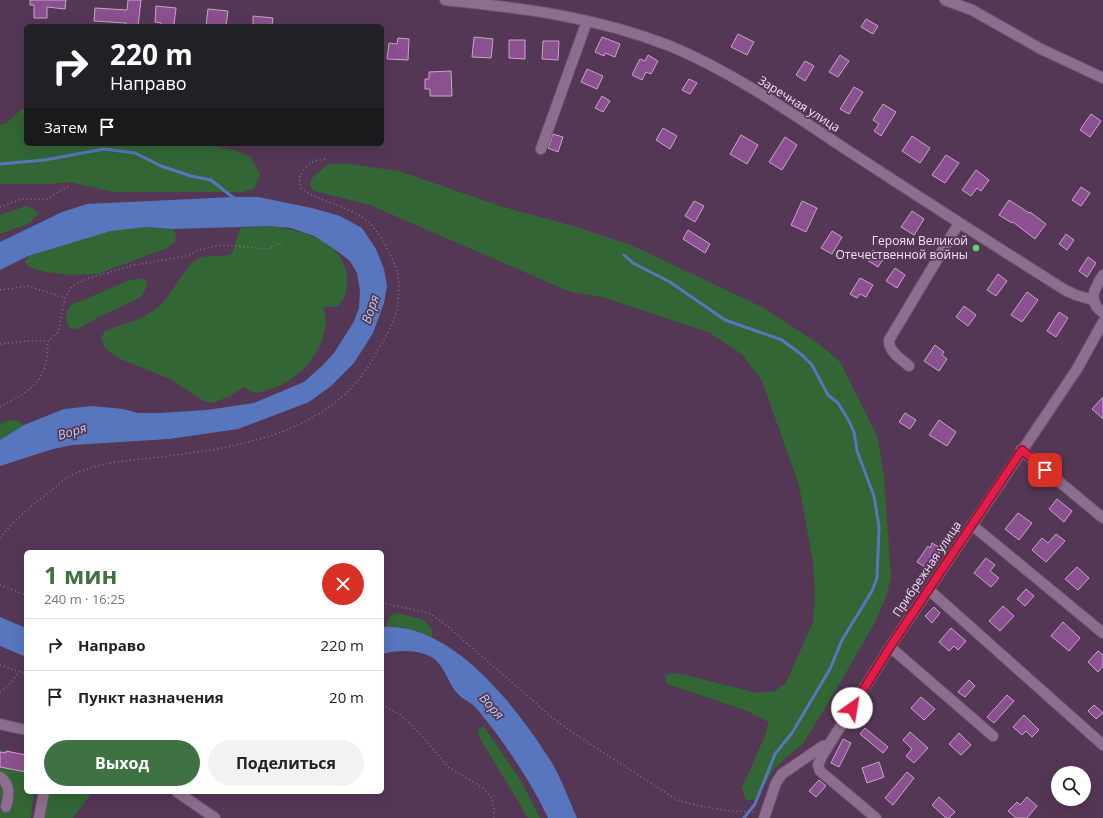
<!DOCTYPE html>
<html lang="ru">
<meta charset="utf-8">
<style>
body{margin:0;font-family:"Open Sans",sans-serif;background:#f2f2f2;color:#222;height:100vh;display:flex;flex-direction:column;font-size:15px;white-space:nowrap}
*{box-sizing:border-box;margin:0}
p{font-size:13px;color:#767676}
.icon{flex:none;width:22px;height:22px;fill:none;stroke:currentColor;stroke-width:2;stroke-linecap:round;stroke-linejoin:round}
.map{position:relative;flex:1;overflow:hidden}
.details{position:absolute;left:24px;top:550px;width:360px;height:244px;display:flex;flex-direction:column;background:#fff;border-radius:6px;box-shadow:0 4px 16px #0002}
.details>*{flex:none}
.hud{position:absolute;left:24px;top:24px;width:360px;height:122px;border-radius:6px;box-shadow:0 4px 16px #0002;background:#202124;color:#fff;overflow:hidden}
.fabs{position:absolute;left:1051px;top:766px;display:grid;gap:8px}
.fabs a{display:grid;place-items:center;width:40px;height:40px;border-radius:50%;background:#fff;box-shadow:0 4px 16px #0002;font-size:20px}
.pin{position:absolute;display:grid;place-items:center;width:34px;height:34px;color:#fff;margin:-17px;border-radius:8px;box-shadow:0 2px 6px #0006}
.me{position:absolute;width:44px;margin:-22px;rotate:32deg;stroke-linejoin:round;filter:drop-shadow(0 0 3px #0008)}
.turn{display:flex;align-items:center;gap:14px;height:84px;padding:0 20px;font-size:18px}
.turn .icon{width:52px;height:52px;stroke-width:2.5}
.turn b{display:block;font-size:28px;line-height:34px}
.then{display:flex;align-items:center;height:38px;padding:0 20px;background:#0003;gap:8px;font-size:15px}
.round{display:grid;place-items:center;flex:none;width:42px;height:42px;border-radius:21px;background:#f2f2f2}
.headline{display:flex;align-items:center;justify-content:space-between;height:68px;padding:0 20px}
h1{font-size:24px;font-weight:700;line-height:30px;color:#3e7242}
.button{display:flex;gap:8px;margin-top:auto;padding:8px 20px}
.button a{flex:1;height:46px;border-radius:24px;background:#3e7242;color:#fff;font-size:16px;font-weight:700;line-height:46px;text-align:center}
.button a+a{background:#f2f2f2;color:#222}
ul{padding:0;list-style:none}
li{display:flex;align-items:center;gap:12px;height:52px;padding:0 20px;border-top:1px solid #e0e0e0}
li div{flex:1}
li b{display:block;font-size:15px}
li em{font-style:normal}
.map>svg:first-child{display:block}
</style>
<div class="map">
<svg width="1103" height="818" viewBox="0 0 1103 818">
<rect width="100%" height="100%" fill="#543755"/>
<path fill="#326635" d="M22 109H26V144H205L237 151 251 157 260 174 254 189 243 192H114L69 182 49 184H0V125L5 124Z
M328 164H348L399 171 500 206 573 226 633 246 760 306 818 343 840 362 878 438 884 477 891 577 886 597 874 624 836 690 803 744 789 755 774 769 756 800H746L742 788 765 736 769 722 747 711 667 684 665 675 673 673 689 676 757 693 775 691 786 683 813 622 815 596 813 562 799 485 762 381 742 354 710 333 605 298 568 291 370 205 314 191 310 186 311 179Z
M26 206 34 209 38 214 30 223 0 234V215Z
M269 226C301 229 349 242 347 283 346 294 345 300 337 307H323C324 311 326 317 326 322 323 359 290 389 254 393L244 387 228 397 212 403 204 401 170 379 116 357 105 348 101 338 105 331C121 325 141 320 156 309 170 299 187 262 199 258 210 254 221 258 232 254L240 228Z
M146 227 172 229 176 234 175 241 167 248 98 274 69 275 46 272 31 268 25 262 28 256 111 231Z
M141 278 146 281 147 286 141 297 97 318 78 329 71 328 67 324 66 313 71 305 130 280Z
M8 420 19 421 24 425 0 440V424Z
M398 613 424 620 432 629V637L401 627H386L390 615Z
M484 727 521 781 540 818H528L478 735 479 728Z
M0 750 26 755V792H34L31 818H0Z
M49 792H92L73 818H45Z"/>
<path fill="#5776bd" d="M233 197H258L312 208 340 216 362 228 376 249 384 269 387 286 384 303 373 333 354 363 331 386 309 402 238 429 169 439 73 445 53 449 0 466V440L24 425 64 409 92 406 123 409 138 413H159L207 410 254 403 304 382 323 365 334 353 353 323 359 308 360 291 357 273 350 261 337 251 314 236 291 228 269 226 172 229 146 227 111 231 28 256 0 270V242L62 212 87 204Z
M0 617 26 628V657L0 646Z
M382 627C452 621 519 710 552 763 562 780 569 800 577 818H548C532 783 501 737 476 708 472 703 464 700 459 695 448 685 446 667 433 658 418 649 398 650 382 654Z"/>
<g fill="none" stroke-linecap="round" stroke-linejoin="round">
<path stroke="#5776bd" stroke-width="3" d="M0 164 45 160 104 149 135 153 161 166 191 176 211 180 235 199
M624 255 633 263 670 282 725 320 782 340 802 355 812 365 828 395 838 403 849 421 854 432 857 451 874 496 879 527 877 578 872 591 842 640 830 669 792 733 775 754 755 804 744 818"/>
</g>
<path fill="#8b508f" stroke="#c7a5c8" d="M30 0H66L65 9 47 7V18H34V5H30Z
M128 0H141L138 26H125L126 23 94 21 95 8 127 10Z
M156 6 176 8 174 24 161 26V23L155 22Z
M208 9 228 11 226 26H206Z
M253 16 273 18 272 26H253Z
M866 19 878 26 873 34 861 27Z
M738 34 754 42 747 55 731 47Z
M474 37 493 39 491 58 472 57Z
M602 37 620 44 615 57 605 53 604 56 595 52Z
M398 38 409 39 408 60 387 59 389 43 397 44Z
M509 40H525V59L509 58Z
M543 41H559L558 60 542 59Z
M648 55 658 61 651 74 646 72 642 80 632 75 640 59 645 61Z
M840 55 849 61 838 77 829 72Z
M805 61 814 66 805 81 796 75Z
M587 69 603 76 597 89 581 82Z
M451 71 452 96H430V89H425V79H429V72Z
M689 79 697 83 690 94 682 90Z
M854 87 863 92 849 114 840 109Z
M602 96 610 101 603 112 595 108Z
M883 104 896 112 881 136 874 131 879 124 873 120Z
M1091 114 1101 121 1090 137 1080 130Z
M663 128 677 136 670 149 656 140Z
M553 134 563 137 558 152 548 148Z
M741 135 758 145 747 164 730 154Z
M912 136 930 148 920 163 902 151Z
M785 137 797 145 782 170 769 162Z
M946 155 959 163 945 183 932 175Z
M976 170 989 180 981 191 977 188 971 196 962 190Z
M1081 187 1090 193 1081 206 1072 200Z
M1009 200 1029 213 1030 212 1046 224 1035 239 1013 222 1012 223 999 215Z
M694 201 704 206 695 222 685 216Z
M802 201 817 208 806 232 791 225Z
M912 211 924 219 914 235 901 227Z
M688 230 710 244 705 253 683 239Z
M832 231 842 237 832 254 821 248Z
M1066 234 1074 240 1067 250 1059 244Z
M873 250 884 258 878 267 867 260Z
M1088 257 1096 263 1087 277 1079 271Z
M895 268 905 275 897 288 886 281Z
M998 274 1007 281 996 296 987 290Z
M860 278 873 285 866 297 860 294 857 298 850 294Z
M1027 292 1038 300 1022 322 1011 315Z
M964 306 976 315 968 326 956 317Z
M1059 312 1068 318 1056 337 1047 331Z
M935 345 944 352 942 355 947 359 939 371 924 361Z
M1103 397V419L1092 409Z
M905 413 916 420 910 429 899 422Z
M939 420 956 432 947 446 929 435Z
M1057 499 1072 511 1064 522 1049 509Z
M1018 513 1032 523 1019 540 1005 529Z
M1056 534 1065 541 1046 562 1032 550 1042 538 1048 543Z
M932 543 942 549 928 569 917 562 928 546 930 548Z
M986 558 995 565 990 571 999 578 991 587 974 573Z
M1077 567 1089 578 1078 590 1065 579Z
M1026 589 1034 596 1025 606 1017 599Z
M1003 606 1014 616 1000 631 989 621Z
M934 607 940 613 932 623 925 616Z
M1063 622 1080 638 1069 651 1051 636Z
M951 628 966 641 958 650 954 646 949 651 939 642Z
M1098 651 1103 655V666L1098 672 1088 662Z
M969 680 975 686 965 697 958 692Z
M1007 695 1014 701 994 723 987 717Z
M921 697 935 709 924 720 911 708Z
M1094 705 1103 713 1096 719 1088 711Z
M1024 715 1039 730 1032 737 1026 731 1022 735 1013 727Z
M865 728 888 747 883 753 860 734Z
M910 732 928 748 914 763 906 756 912 749 903 740Z
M959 733 971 745 961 755 949 744Z
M843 739 851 743 839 767 831 763Z
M6 751 26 755V772L0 767V752L6 753Z
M879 762 884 777 867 783 862 768Z
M907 772 914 778 893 805 885 798Z
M819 780 826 786 816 797 809 791Z
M939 797 955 812 949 818H946L932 805Z
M1027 797 1037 806 1027 818H1016L1008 811 1017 802 1020 805Z"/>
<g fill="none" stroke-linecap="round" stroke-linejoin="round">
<g stroke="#6d556e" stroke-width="12">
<path id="minor" d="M445 0C523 8 596 17 670 46 733 72 791 113 847 150 919 197 992 244 1065 290L1076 295 1093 300
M945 0 972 10 1041 49 1103 78
M541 149 587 21
M1103 275C1094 289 1087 301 1103 313
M909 366C901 359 888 351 889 340L959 223
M1021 450 1103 518
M972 525 1103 633
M929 590 1103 745
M890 647 993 736
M0 724 26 730
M0 777C11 784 9 796 6 807
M177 792 215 818
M39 818 44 792
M764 818 776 783 782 774 823 746 829 745
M876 818 820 771 818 765 822 756 890 647 1077 369 1103 322"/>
</g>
<path stroke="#89708a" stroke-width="1.5" stroke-dasharray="1 3" stroke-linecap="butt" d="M0 207 22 199H47L68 186
M0 290 28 286 65 298
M0 344 25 341H48L58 332 65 298 72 286 89 278 134 265 187 256 199 250 221 245 269 249 284 241
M0 407C34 387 47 384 48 341
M0 538C15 519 34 504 53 489 59 484 65 478 72 475 96 463 126 461 152 458 234 448 330 436 374 357 383 341 396 322 398 303 399 293 400 280 397 271 392 256 378 229 366 220 347 205 321 203 301 188L299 178C307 163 311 161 327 159
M0 585 26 595
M382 603 429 613 446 625 555 720 587 742 677 800 695 805 731 811 757 812
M0 665 26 674
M0 692 11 683 20 670
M382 705 401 715 423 737 448 767 483 788 491 797 494 809V818"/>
<use href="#minor" stroke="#8e6e8f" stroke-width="10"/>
</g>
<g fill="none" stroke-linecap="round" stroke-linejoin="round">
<g stroke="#92132f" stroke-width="10">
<path id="route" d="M852 708 890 647 1022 450 1045 470"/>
</g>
<use href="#route" stroke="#e11d48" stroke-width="7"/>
</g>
<circle fill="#61d46a" stroke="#543755" stroke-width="1.5" cx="976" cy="248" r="4"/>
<g text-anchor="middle" stroke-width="3.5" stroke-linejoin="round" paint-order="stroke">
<g font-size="12" fill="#f4e2f5" stroke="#543755">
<text transform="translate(799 104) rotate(32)" y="4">Заречная улица</text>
<text transform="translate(927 569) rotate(-56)" y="4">Прибрежная улица</text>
</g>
<g font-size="12" fill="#f4e2f5" stroke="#543755" text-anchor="end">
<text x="968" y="245">Героям Великой<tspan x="968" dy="14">Отечественной войны</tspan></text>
</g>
<g font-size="13" font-style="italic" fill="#bacdf4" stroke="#543755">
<text transform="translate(370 309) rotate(-71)" y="5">Воря</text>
<text transform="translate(72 431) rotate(-17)" y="5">Воря</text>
<text transform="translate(492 706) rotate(48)" y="5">Воря</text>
</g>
</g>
</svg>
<div class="fabs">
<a><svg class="icon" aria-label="search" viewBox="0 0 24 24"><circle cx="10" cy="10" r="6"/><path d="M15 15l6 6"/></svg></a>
</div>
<div class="pin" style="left:1045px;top:470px;background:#d93025"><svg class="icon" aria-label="arrive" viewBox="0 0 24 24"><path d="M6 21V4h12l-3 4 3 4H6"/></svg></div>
<svg class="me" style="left:852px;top:708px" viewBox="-20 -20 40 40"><circle r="19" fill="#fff"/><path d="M0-13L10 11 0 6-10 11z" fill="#e11d48"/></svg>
<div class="hud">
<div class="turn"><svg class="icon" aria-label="right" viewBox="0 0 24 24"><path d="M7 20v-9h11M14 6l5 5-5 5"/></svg><div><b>220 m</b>Направо</div></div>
<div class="then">Затем<svg class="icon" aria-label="arrive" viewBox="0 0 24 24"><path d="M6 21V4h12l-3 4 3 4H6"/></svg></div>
</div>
<section class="details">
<div class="headline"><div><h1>1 мин</h1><p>240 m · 16:25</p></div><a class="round" style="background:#d93025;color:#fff"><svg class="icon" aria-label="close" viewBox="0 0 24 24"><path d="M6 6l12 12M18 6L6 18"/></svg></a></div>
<ul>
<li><svg class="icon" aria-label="right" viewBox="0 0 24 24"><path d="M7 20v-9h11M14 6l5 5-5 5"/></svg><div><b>Направо</b></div><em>220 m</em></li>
<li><svg class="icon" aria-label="arrive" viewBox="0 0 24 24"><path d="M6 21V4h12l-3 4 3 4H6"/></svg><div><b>Пункт назначения</b></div><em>20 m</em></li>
</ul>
<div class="button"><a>Выход</a><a>Поделиться</a></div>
</section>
</div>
